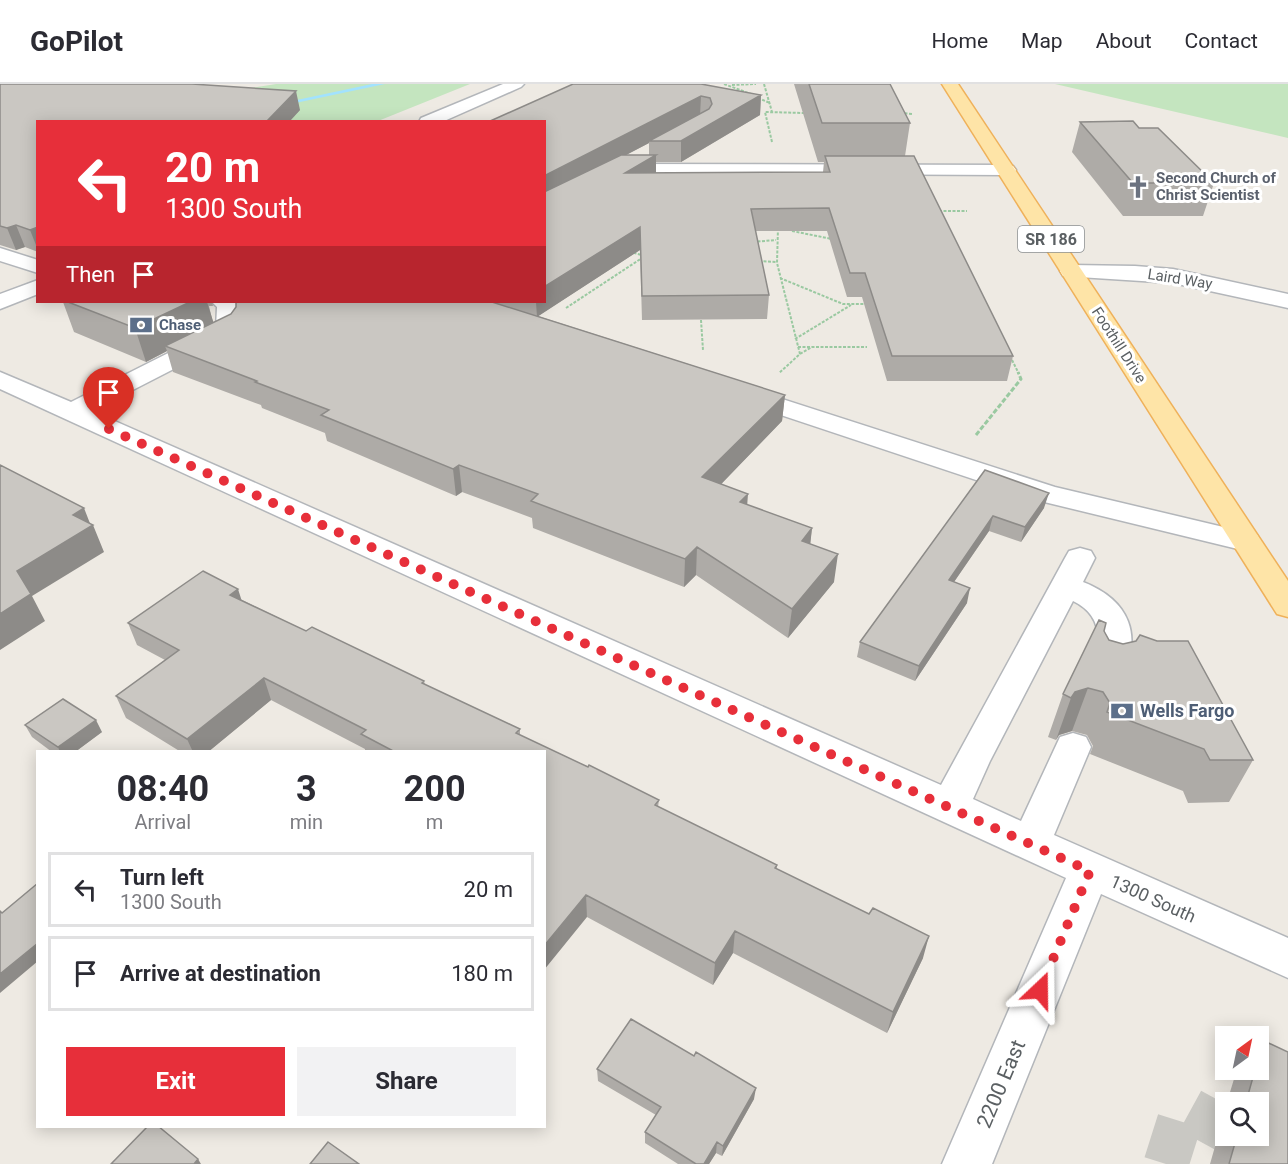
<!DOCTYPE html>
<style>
body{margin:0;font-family:Roboto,sans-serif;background:#f2f2f3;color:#2b2b33;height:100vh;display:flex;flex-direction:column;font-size:22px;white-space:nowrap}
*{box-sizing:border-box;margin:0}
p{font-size:20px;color:#7c7c81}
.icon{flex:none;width:33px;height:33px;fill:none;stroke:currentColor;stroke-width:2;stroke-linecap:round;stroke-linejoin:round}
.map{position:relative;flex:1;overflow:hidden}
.drawer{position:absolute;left:36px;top:666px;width:510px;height:378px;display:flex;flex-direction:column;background:#fff;border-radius:0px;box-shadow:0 3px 15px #0003}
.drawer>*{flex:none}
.top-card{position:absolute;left:36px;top:36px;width:510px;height:183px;border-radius:0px;box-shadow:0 3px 15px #0003;background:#e72f3a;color:#fff;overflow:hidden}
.needle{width:39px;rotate:33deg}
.fabs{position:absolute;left:1215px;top:942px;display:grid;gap:12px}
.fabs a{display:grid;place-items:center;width:54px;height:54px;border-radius:0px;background:#fff;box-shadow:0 3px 15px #0003;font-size:30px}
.pin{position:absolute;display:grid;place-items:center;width:51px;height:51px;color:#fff;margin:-62px -26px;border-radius:50% 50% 50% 0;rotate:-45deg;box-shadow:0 0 6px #0007}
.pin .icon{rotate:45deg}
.me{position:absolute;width:66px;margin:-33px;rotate:23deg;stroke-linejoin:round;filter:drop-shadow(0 0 4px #0008)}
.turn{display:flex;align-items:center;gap:21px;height:126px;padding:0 30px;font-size:27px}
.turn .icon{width:78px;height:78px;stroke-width:2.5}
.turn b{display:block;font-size:42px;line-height:51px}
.then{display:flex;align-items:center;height:57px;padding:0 30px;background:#0003;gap:12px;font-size:22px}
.eta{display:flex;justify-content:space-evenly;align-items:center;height:102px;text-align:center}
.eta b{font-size:36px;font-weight:700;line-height:42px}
.cta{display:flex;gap:12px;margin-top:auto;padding:12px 30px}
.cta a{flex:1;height:69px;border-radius:0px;background:#e72f3a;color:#fff;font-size:24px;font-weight:700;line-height:69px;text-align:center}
.cta a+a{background:#f2f2f3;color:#2b2b33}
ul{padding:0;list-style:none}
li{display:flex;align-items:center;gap:18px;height:75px;margin:0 12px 9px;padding:0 18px;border:3px solid #e1e1e2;border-radius:0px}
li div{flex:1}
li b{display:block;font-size:22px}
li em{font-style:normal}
header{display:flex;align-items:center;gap:36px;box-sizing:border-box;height:84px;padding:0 30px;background:#fff;border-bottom:2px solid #e1e1e2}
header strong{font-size:28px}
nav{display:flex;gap:33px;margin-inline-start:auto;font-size:21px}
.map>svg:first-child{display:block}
</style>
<header>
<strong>GoPilot</strong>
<nav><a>Home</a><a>Map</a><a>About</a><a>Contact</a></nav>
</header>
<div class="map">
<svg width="1288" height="1080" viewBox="0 0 1288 1080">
<rect width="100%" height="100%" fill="#eeeae3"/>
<path fill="#c4e5bf" d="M276 0H470L378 37 38 38Z
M1055 0H1288V54Z"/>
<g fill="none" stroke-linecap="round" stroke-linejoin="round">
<path fill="#a2e2fe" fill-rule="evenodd" d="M372 0H385L281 22 278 20Z"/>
<path stroke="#c9c8c3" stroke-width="45" stroke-dasharray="45 22" stroke-linecap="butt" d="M1166 1080 1184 1023 1226 1046"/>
<g stroke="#b3b6ba" stroke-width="3">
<path id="minor" d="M503 0H524L521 3 442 38H419L421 34Z
M621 80 1007 81 1013 82 1016 86 1013 90 1007 91 615 89 612 85 615 81Z
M0 164 38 176V189L0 177Z
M1071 181 1135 182 1173 185 1288 210V224L1173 199 1063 192 1060 187 1063 182Z
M38 196V210L0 225V210Z
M212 218H238L240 248 236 253 92 327 941 701 1065 474 1069 467 1080 464 1091 467 1095 474 1083 498C1129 516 1145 552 1119 597L1107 600 1095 597 1090 588C1102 560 1104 532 1073 517L990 677 973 715 1021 737 1060 653 1073 649 1086 653 1091 663 1054 751 1288 854V894L1101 810 992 1080H942L1066 794 0 305V288L71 318 216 245 217 223Z
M742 302 1055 403 1257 451 1261 458 1257 465 1246 467 1036 416 733 315 729 310 733 305Z"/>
</g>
<g stroke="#efb15a" stroke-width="3">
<path id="major" d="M942 0H958L1288 497V533L1277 530Z"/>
</g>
<path stroke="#9ac9a1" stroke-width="2" stroke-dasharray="3 1.5" stroke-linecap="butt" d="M724 0 751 10
M764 0 772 28
M732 1 756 0
M758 14 770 19
M900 29 913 30
M772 58 765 28 805 29
M939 127H967
M778 144 777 179 800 270 779 289
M792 147 832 155
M753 158 776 156
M759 177 777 178
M780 194 843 220H868
M566 224 645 172 631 168
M701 236 703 266
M795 255 851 221
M798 263H867
M800 270 812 263
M1010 272 1019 290"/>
<path stroke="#9ac9a1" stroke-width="3" stroke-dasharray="5 2" stroke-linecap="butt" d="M976 351 1021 295 1018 288"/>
<use href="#minor" fill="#fff" fill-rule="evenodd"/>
<use href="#major" fill="#fee4a7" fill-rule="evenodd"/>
</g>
<path fill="#aeaba7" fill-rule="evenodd" d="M0 0 300 26 289 38H38V168L25 163 16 166 0 161Z
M573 0 761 11 760 31 681 78H656V89L823 88 824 78H818L794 0H890L910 39 905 72 1013 272 1007 297H887L862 213H847L827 147H755L769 211 767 235 642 236 640 166 538 232 785 311 782 337 721 400 747 421 812 444 810 460 834 498 788 554 696 491 684 503 533 444 532 434 462 408 456 412 327 357 325 349 262 324 261 321 173 288 167 267 146 278 74 248 63 218H212L213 222H209L213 239 231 230 236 223V218H544ZM649 59V71H626Z
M1080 38 1139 44 1214 99 1203 132H1123L1072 68Z
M985 386 1044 424 1021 458 989 447 954 498 967 519 915 597 857 573 860 558Z
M242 516 306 547 424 597 425 601 520 645V651L659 716 658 723 777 781V785L923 874 887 949 733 869 713 901 587 833 544 668H365V665L271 616 208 668H181L126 634 116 612 165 576 137 561 128 539Z
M1104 547 1109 556 1253 676 1229 718 1188 719 1183 707 1090 670 1093 662 1087 651 1072 647 1059 651 1056 656 1048 653 1063 610Z
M25 641 102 648 75 668H52L32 653Z
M1262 956 1288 1080H1210L1226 1024V1052H1258V1018H1227L1234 995 1240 986H1258V961Z
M597 985 754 1015 722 1072 716 1069 709 1080H678L645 1059V1048L656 1031 598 997Z"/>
<path fill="#8d8b88" d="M296 7 300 26 289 38H266Z
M761 11 760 31 681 78V57Z
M701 12 700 32 649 57V59L544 114V92Z
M656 71V92L625 89Z
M16 141 25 163 16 166 7 144Z
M38 143V166L30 146Z
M640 143V166L537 233 536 218H544V203Z
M190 218H207L214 240 165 262 167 267 146 278 135 244Z
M785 311 782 337 701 421 702 393Z
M459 381 462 408 456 412 453 385Z
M1049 409 1044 424 1021 458 1025 443Z
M748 410 746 437 740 418Z
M84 424 91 442 93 441 104 468 32 512 45 537 0 566V530L17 487 73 431Z
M993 432 989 447 945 511 949 496Z
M812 444 809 472 802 457Z
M697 463 696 491 684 503 685 475Z
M838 470 834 498 788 554 792 525Z
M970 504 967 519 915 597 919 582Z
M238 505 245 527 230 511Z
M264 594 271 616 208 668H193L187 655Z
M1088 604 1072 647 1059 651 1056 656 1071 614 1075 608Z
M96 636 102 648 75 668H60L58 663Z
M586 811 587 833 544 886V862Z
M735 847 733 869 713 901 715 879Z
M929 852 923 874 887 949 893 928Z
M38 859V877L0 909V890Z
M756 1004 754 1015 722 1072 723 1062Z
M717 1058 716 1069 709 1080H704Z
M198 1075 201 1080H194Z"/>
<path fill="#cac7c2" stroke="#8d8b88" stroke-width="1.5" d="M0 0H192L296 7 266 38H38V143L30 146 16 141 7 144 0 142Z
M573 0H701L761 11 681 57H649L709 25 712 20 710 14 701 12 544 92V38H488Z
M809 0H890L910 39H822Z
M1133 37 1139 44H1158L1214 99H1133L1080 38Z
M621 71H656L625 89 830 88 825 72H914L1013 272H892L865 189H850L829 124 751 125 769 211 642 212 640 143 544 203V108Z
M68 218H190L135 244Z
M236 218H492L785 311 702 393 748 410 740 418 812 444 802 457 838 470 792 525 697 463 685 475 531 417 538 410 459 381 453 385 321 331 329 326 255 298 257 297 165 262 231 230 236 223Z
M0 381 84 424 73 431 93 441 17 487 31 510 0 530Z
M985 386 1049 409 1025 443 993 432 949 496 970 504 919 582 860 558Z
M203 487 238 505 230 511 306 547 312 543 424 597 422 599 520 645 516 649 588 683 589 681 659 716 655 721 777 781 775 784 869 830 873 824 929 852 893 928 735 847 715 879 586 811 544 862V668H395L361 650 366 646 264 594 187 655 116 612 179 566 128 539Z
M1099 536 1106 539 1104 547 1109 556 1123 560 1136 557 1140 551 1157 557H1188L1253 676H1210L1204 665 1107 628 1110 619 1103 608 1088 604 1075 608 1071 614 1063 610Z
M63 615 96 636 58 663 25 641Z
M38 799V859L0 890V827L2 829Z
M631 935 694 972 696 968 756 1004 723 1062 717 1058 704 1080H696L645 1048 661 1023 597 985Z
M1262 956 1288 968V1080H1229L1237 1052H1258V1018H1246L1255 986H1258V970Z
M148 1042H158L198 1075 194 1080H111Z
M328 1058 359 1080H310Z"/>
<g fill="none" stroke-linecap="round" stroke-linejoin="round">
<path stroke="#e72f3a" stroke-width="10" stroke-dasharray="0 18" d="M109 345 1090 787 1040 906"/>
</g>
<defs>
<g id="church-bare" transform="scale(1.8)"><path d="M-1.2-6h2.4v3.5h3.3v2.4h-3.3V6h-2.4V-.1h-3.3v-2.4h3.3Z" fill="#6b7280" stroke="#fff" stroke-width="2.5" paint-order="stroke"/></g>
<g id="bank-bare" transform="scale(1.8)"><path d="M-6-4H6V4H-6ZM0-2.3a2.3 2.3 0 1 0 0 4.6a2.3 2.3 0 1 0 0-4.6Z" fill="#5c6f8a" stroke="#fff" stroke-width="2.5" paint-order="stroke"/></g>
</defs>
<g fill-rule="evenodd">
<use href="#church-bare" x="1138" y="103"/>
<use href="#bank-bare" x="141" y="241"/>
<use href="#bank-bare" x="1122" y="627"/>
</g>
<g text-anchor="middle" stroke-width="6" stroke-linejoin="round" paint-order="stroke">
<g font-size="15" font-weight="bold" fill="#5b616d" stroke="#fff" text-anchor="start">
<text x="1156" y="99">Second Church of<tspan x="1156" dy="17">Christ Scientist</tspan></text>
</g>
<g font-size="15" fill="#5b6063" stroke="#fff">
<text transform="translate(1180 195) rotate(9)" y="5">Laird Way</text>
<text transform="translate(1119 261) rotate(57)" y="5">Foothill Drive</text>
</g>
<g font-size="15" font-weight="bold" fill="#4e5e75" stroke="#fff" text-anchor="start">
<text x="159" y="246">Chase</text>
</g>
<rect fill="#fff" stroke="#8c9092" stroke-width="1.5" x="1018" y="142" width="66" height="26" rx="4.5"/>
<g font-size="16" font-weight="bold" fill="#5b6063">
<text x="1051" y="161">SR 186</text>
</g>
<g font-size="18" font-weight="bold" fill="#4e5e75" stroke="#fff" text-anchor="start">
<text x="1140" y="633">Wells Fargo</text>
</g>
<g font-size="18" fill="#5b6063" stroke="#fff">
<text transform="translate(1153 815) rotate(24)" y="6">1300 South</text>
</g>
<g font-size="21" fill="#5b6063" stroke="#fff">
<text transform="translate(1001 1000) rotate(-67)" y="7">2200 East</text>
</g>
</g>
</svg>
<div class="fabs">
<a><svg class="needle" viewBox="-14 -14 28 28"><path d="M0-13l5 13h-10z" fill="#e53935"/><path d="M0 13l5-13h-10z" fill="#7c7c81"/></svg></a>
<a><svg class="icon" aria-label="search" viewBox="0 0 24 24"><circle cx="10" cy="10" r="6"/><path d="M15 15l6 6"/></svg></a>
</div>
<div class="pin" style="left:109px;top:345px;background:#d93025"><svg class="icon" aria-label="arrive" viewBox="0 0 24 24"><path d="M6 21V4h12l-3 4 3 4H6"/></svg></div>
<svg class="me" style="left:1040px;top:906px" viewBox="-20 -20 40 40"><path d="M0-17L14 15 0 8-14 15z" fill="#e72f3a" stroke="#fff" stroke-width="4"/></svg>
<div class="top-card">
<div class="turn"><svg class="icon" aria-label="left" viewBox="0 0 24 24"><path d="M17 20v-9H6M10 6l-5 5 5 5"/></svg><div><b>20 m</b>1300 South</div></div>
<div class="then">Then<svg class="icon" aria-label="arrive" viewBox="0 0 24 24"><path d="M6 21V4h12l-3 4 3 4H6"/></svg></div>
</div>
<section class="drawer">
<div class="eta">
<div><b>08:40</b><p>Arrival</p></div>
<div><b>3</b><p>min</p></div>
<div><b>200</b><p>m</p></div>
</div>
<ul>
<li><svg class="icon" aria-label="left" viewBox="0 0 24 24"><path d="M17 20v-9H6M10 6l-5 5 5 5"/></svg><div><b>Turn left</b><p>1300 South</p></div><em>20 m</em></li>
<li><svg class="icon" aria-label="arrive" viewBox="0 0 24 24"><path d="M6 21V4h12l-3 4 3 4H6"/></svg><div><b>Arrive at destination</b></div><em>180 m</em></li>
</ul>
<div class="cta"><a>Exit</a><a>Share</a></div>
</section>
</div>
